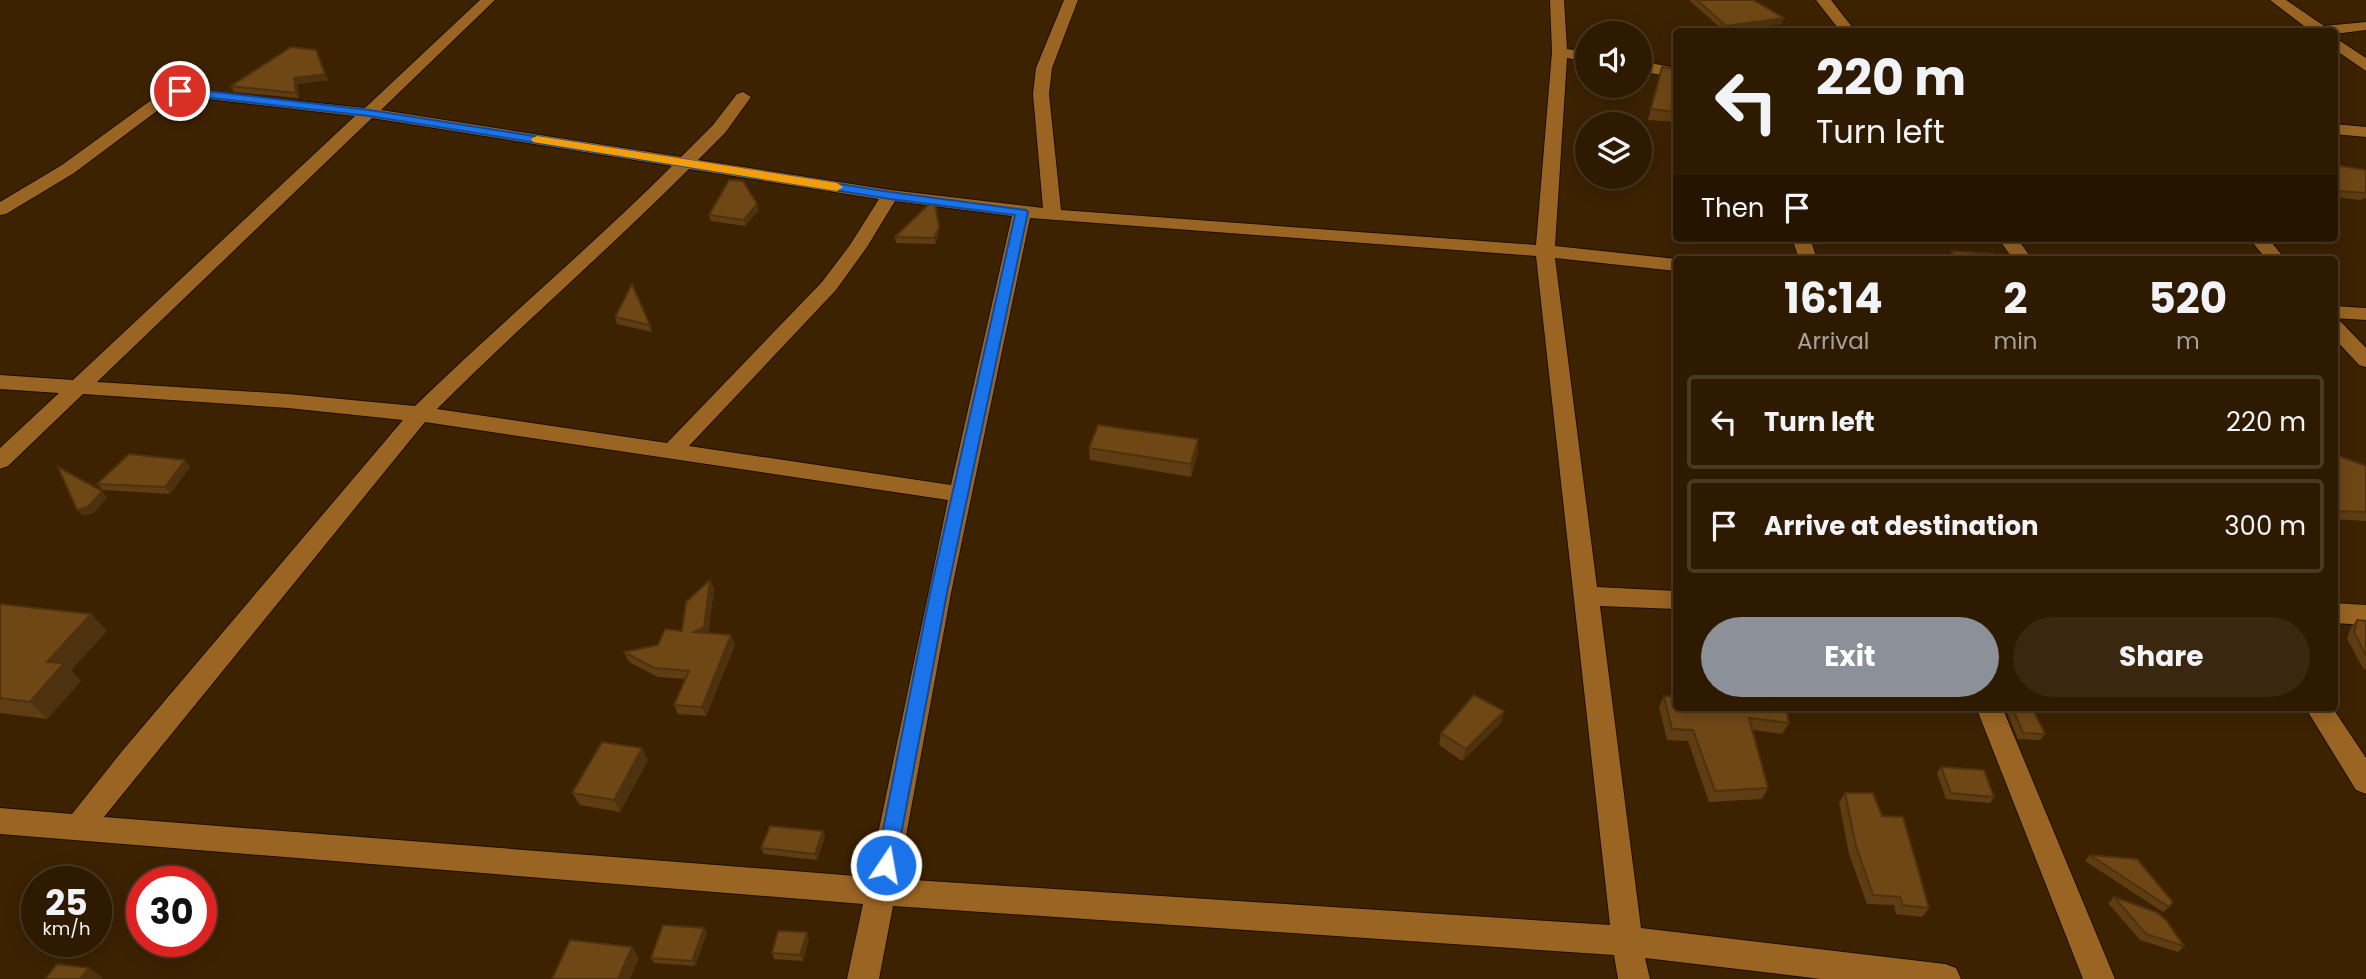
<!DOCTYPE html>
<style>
body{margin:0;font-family:Poppins,sans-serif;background:#3a270f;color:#f1f3f6;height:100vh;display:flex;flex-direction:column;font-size:26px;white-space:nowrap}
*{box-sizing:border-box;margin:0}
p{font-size:23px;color:#a7a199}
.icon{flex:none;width:38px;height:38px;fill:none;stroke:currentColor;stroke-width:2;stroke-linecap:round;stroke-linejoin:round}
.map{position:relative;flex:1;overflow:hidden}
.drawer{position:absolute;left:1673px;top:256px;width:665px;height:455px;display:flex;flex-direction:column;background:#2e1a00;border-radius:7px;box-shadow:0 4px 18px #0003,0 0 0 2px #493822}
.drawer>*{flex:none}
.banner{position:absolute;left:1673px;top:28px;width:665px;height:214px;border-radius:7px;box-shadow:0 4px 18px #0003,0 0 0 2px #493822;background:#2e1a00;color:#f1f3f6;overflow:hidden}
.fabs{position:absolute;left:1575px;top:21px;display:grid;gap:14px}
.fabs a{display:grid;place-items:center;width:77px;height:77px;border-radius:50%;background:#2e1a00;box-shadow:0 4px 18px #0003,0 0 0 2px #493822;font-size:35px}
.speed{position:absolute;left:21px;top:866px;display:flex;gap:14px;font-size:35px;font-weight:700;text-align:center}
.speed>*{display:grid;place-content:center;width:91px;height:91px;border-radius:50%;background:#2e1a00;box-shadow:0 4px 18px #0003,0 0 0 2px #493822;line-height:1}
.speed small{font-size:18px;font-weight:400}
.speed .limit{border:10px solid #d22;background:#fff;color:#111}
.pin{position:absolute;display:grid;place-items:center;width:60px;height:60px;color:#fff;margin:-30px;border:4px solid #fff;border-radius:50%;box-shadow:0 2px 7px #0007}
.me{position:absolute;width:77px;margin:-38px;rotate:12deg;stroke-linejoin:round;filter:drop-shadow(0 0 5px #0008)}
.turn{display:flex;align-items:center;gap:24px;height:147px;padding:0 28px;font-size:32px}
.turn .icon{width:91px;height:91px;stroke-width:2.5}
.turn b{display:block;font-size:49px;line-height:60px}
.then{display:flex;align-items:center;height:66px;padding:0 28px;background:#0003;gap:14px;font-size:26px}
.eta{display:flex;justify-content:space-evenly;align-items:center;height:119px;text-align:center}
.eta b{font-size:42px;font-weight:700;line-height:49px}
.button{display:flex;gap:14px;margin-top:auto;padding:14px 28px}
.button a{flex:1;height:80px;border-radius:42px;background:#8c9099;color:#fff;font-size:28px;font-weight:700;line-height:80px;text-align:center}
.button a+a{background:#3a270f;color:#f1f3f6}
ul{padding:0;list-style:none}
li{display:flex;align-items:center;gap:21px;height:94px;margin:0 14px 10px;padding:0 14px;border:4px solid #493822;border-radius:7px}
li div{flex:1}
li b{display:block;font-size:26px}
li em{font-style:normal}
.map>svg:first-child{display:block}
</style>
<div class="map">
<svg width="2366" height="979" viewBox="0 0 2366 979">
<rect width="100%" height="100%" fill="#3d2200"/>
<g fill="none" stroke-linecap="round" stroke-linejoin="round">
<g stroke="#1d0d00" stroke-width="2">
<path id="street" d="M480 0H495L381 110 681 157 713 125 737 94 743 92 751 97 725 133 698 160 890 190 1043 208 1033 94 1036 68 1064 0H1078L1052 68 1049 94 1061 210 1536 245 1552 52 1550 0H1564L1567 49 1587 52V62L1567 58 1555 246 1676 259V271L1555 258 1597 587 1676 591V609L1600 606 1641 928 1945 964 1956 968 1961 979H1821L1645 958 1650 979H1618L1614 955 893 906 879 979H847L863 904 0 834V808L72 814 123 750 403 420 288 408 83 394 8 466 0 469V448L59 393 0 389V375L73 380 355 116 182 96 173 99 74 173 6 214 0 215V202L62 165 161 93 174 88 365 108ZM372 118 672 166C589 249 499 324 415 406L288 394 97 382ZM689 169 879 199 850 245 822 282 667 443 437 409C519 327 607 251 689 169ZM895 201 1012 216 951 485 689 446 836 290 867 247ZM1030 218 1536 256 1610 925 898 879 951 593ZM425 422 948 500 869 877 104 817Z
M1816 0H1831L1856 32H1841Z
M2270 0H2286L2324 26 2366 22V30L2334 34V32H2312Z
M2334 37 2366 58V71L2334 49Z
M1640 61 1676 68V78L1640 71Z
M2334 124 2366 127V137L2334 134Z
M1792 238H1810L1817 259H1799Z
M1998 238H2017L2032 259H2013Z
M2249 238H2268L2285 259H2266Z
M2334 306 2366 308V320L2334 318Z
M2334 320 2341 322 2366 348V367L2359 365 2334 338Z
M2334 603 2366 605V625L2334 623Z
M1976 707H2002L2115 979H2083Z
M2305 707H2332L2366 758V794L2356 790Z"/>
</g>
<use href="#street" fill="#9a6523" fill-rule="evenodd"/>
</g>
<path fill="#5f3d12" d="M1689 0H1753L1782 24 1724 31Z
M316 50 328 80 297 84 299 98 234 92 231 86Z
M1662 67 1676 69V122L1648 120Z
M2334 165 2366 170V198L2360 200 2334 197Z
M759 210 745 226 711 221 709 215Z
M939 233 935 244 896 243 895 237Z
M1952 251 1996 259H1950L1949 258Z
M615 317 650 325 652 332 617 324Z
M1198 439V452L1191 477 1090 460 1089 448Z
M185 460 190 467 170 494 103 490 97 484Z
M2334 460 2366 466V521L2334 519Z
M710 580 714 589 708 633 735 645 706 716 678 714 674 705 685 679 658 677 629 662 624 652 658 645 682 631Z
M0 604 91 614 107 631 71 670 81 681 47 719 0 713Z
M2357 620 2366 621V668L2364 670 2347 639 2351 627Z
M1664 696 1789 723 1782 734 1753 730 1768 788 1762 799 1709 802 1688 741 1667 740 1659 707Z
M2005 707H2032L2045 734 2040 740 2018 739Z
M1501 723 1462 761 1439 745 1441 733Z
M642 748 648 760 620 812 580 805 572 793Z
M1941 767 1994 797 1990 803 1946 799 1937 773Z
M1845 793 1882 816 1929 908 1922 917 1896 914 1894 905 1867 904 1849 854 1839 802Z
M823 831 825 837 817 860 764 854 761 848Z
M2090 855 2169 907 2163 912 2085 861Z
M2114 897 2184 946 2178 952 2140 940 2108 903Z
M704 928 707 933 695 966 654 963 651 958Z
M809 938 803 961 774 959 772 953Z"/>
<path fill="#4e320f" d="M1784 18 1782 24 1724 31 1726 26Z
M316 50 328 80 297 84 299 98 296 93 294 78Z
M757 204 759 210 745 226 744 220Z
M939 227V233L935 244 934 238Z
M1198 439V452L1191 477V464Z
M185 460 190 467 170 494 165 487Z
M102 491 107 498 94 513 83 516 77 510Z
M710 580 714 589 708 637 694 632Z
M91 614 107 631 71 670 81 681 47 719 30 702 47 662Z
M731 635 735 645 706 716 702 707Z
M1504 711 1501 723 1462 761 1466 749Z
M642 748 648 760 620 812 614 800Z
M823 831 825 837 817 860 815 854Z
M704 928 707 933 695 966 692 961Z
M807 932 809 938 803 961 800 955Z
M632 947 639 958 630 979H618Z
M89 968 103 978 102 979H80Z"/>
<path fill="#6f4715" stroke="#4e320f" stroke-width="2" d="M1697 0H1753L1784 18 1726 26Z
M291 47 316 50 325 74 294 78 296 93 231 86Z
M1662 67 1676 69V112L1651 109Z
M2334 165 2366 170V193L2337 191 2334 188Z
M729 180 743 181 757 204 744 220 709 215Z
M931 202 935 203 939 227 934 238 895 237Z
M1952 251 1994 254 1996 259H1956Z
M632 284 650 325 615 317Z
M1098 425 1198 439 1191 464 1089 448Z
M129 454 185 460 165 487 97 484Z
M2339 456 2366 466V512L2334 511V460Z
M58 467 102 491 88 507 77 510Z
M710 580 704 627 694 632 731 635 702 707 674 705 689 671 654 668 624 652 658 645 665 629 682 631 686 602Z
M2334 591 2338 595H2335L2339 619 2334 622Z
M0 604 91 614 47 662 64 663 30 702 0 698Z
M2357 620 2366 621V656L2354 632Z
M1474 695 1504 711 1466 749 1441 733Z
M1664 696 1676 697V707H1786L1789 723 1749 718 1768 788 1715 791 1693 730 1672 729Z
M2012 707H2032L2045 734 2023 733Z
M602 742 642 748 614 800 572 793Z
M1941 767 1984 770 1994 797 1951 793Z
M1845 793H1873L1882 816 1903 817 1929 908 1903 905 1900 897 1873 895 1856 846Z
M770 826 823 831 815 854 761 848Z
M2090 855 2137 859 2173 902 2169 907Z
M2114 897 2156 912 2166 920 2184 946 2146 934Z
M663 925 704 928 692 961 651 958Z
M778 931 807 932 800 955 772 953Z
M570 940 632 947 618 979H552Z
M57 964 89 968 80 979H45Z"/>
<path fill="#1a73e8" stroke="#114b97" stroke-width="2" d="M180 88 369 110 890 192 1026 210 1028 212 947 593 894 872 886 874 879 872 876 865 930 593 1015 215 890 199 369 116 176 94 174 91Z"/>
<path fill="#f59e0b" d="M537 136 837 183 843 187 837 191 533 142 531 139Z"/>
</svg>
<div class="fabs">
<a><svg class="icon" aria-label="sound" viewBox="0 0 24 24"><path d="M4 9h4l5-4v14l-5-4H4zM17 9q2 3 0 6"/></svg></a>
<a><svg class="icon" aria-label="layers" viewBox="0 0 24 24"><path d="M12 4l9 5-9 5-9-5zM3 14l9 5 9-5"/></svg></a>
</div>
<div class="speed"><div>25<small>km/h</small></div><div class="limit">30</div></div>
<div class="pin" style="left:180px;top:91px;background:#d93025"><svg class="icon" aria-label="arrive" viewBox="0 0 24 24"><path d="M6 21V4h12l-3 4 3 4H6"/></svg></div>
<svg class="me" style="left:886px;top:865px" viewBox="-20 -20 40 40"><circle r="17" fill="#1a73e8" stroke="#fff" stroke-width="3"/><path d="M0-11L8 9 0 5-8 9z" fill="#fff"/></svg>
<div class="banner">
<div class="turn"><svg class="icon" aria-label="left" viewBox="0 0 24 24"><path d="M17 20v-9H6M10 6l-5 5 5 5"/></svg><div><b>220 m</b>Turn left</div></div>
<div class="then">Then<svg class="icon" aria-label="arrive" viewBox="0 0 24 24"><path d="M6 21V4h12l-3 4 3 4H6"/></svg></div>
</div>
<section class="drawer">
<div class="eta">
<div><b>16:14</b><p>Arrival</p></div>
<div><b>2</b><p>min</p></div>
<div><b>520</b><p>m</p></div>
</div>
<ul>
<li><svg class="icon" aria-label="left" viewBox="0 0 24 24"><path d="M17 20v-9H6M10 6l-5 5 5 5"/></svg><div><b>Turn left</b></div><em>220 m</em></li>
<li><svg class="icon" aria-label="arrive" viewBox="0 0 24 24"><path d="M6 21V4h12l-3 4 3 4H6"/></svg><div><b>Arrive at destination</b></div><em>300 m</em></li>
</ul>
<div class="button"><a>Exit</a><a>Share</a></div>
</section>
</div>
